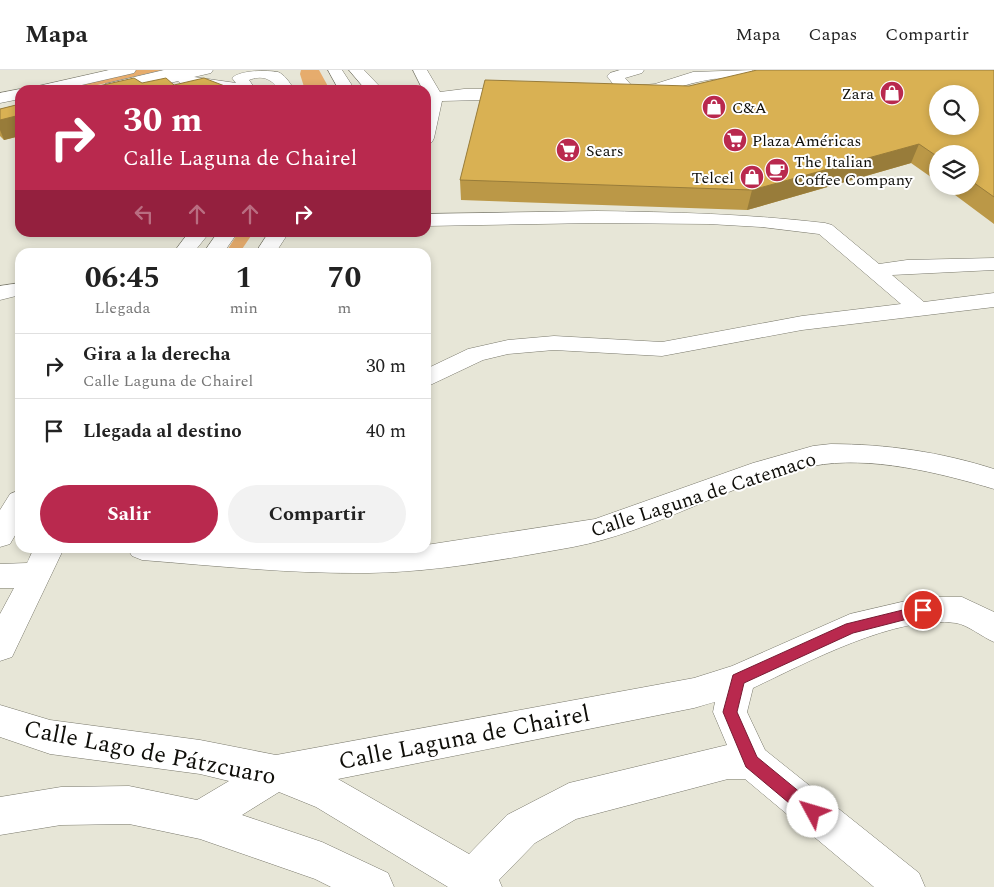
<!DOCTYPE html>
<html lang="es">
<meta charset="utf-8">
<style>
body{margin:0;font-family:Spectral,serif;background:#f2f2f2;color:#222;height:100vh;display:flex;flex-direction:column;font-size:19px;white-space:nowrap}
*{box-sizing:border-box;margin:0}
p{font-size:16px;color:#767676}
.icon{flex:none;width:28px;height:28px;fill:none;stroke:currentColor;stroke-width:2;stroke-linecap:round;stroke-linejoin:round}
.map{position:relative;flex:1;overflow:hidden}
.sheet{position:absolute;left:15px;top:178px;width:416px;height:305px;display:flex;flex-direction:column;background:#fff;border-radius:15px;box-shadow:0 2px 8px #0003}
.sheet>*{flex:none}
.guide{position:absolute;left:15px;top:15px;width:416px;height:152px;border-radius:15px;box-shadow:0 2px 8px #0003;background:#b9294e;color:#fff;overflow:hidden}
.controls{position:absolute;left:929px;top:15px;display:grid;gap:10px}
.controls a{display:grid;place-items:center;width:50px;height:50px;border-radius:50%;background:#fff;box-shadow:0 2px 8px #0003;font-size:25px}
.pin{position:absolute;display:grid;place-items:center;width:42px;height:42px;color:#fff;margin:-21px;border:2px solid #fff;border-radius:50%;box-shadow:0 1px 5px #0007}
.me{position:absolute;width:55px;margin:-28px;rotate:309deg;stroke-linejoin:round;filter:drop-shadow(0 0 4px #0008)}
.turn{display:flex;align-items:center;gap:18px;height:105px;padding:0 25px;font-size:22px}
.turn .icon{width:65px;height:65px;stroke-width:2.5}
.turn b{display:block;font-size:35px;line-height:42px}
.lanes{display:flex;align-items:center;height:48px;padding:0 25px;background:#0003;justify-content:center;gap:25px;direction:ltr}
.lanes .off{opacity:.35}
.eta{display:flex;justify-content:space-evenly;align-items:center;height:85px;text-align:center}
.eta b{font-size:30px;font-weight:700;line-height:35px}
.action{display:flex;gap:10px;margin-top:auto;padding:10px 25px}
.action a{flex:1;height:58px;border-radius:30px;background:#b9294e;color:#fff;font-size:20px;font-weight:700;line-height:58px;text-align:center}
.action a+a{background:#f2f2f2;color:#222}
ul{padding:0;list-style:none}
li{display:flex;align-items:center;gap:15px;height:65px;padding:0 25px;border-top:1px solid #e0e0e0}
li div{flex:1}
li b{display:block;font-size:19px}
li em{font-style:normal}
header{display:flex;align-items:center;gap:30px;box-sizing:border-box;height:70px;padding:0 25px;background:#fff;border-bottom:1px solid #e0e0e0}
header strong{font-size:24px}
nav{display:flex;gap:28px;margin-inline-start:auto;font-size:18px}
.map>svg:first-child{display:block}
</style>
<header>
<strong>Mapa</strong>
<nav><a>Mapa</a><a>Capas</a><a>Compartir</a></nav>
</header>
<div class="map">
<svg width="994" height="817" viewBox="0 0 994 817">
<rect width="100%" height="100%" fill="#e7e6d7"/>
<path fill="#e6ac6d" d="M132 0H162L76 20H42Z
M301 0H319L330 20H305L300 4Z
M238 163H253L240 182H226Z"/>
<g fill="none" stroke-linecap="round" stroke-linejoin="round">
<g stroke="#79786b" stroke-width="1">
<path id="minor" d="M187 0H213L211 3 194 7 236 13 232 8C240 0 267 0 278 2 285 5 289 12 294 19L279 20C271 8 262 5 249 10L256 20C241 20 186 21 178 11L142 20H115L118 17Z
M328 0H342L355 20H339Z
M349 0H364L383 20H366Z
M413 0H427L440 22 464 19H520L528 24 520 29 442 31 434 68 432 72 426 73V20H423Z
M620 0H644L642 3 625 8 632 16 655 14 693 2 753 0C747 9 723 8 713 9 685 13 658 26 629 27 621 27 612 12 607 6L610 3Z
M596 141C673 142 748 144 825 153L832 155 879 194 907 190 994 188V200L892 205 924 232 994 223V237L802 260 662 286 554 280 508 284 483 290 426 317V299L468 279 508 270 554 266 662 272 802 246 901 234 819 164 761 157 709 154 596 153 426 156V144Z
M189 162H210L194 182H174Z
M218 162H238L224 182H204Z
M269 162H289L276 182H256Z
M20 213V225L0 230V216Z
M831 374C886 374 941 382 994 399V419C940 403 869 385 813 396 730 412 657 461 573 477 506 489 437 502 369 503 293 504 217 496 142 490L132 486 127 478H426V475L595 449 753 393 813 376Z
M20 420V457L10 474 0 477V440L10 424Z
M34 478H64L12 587 0 591V544L14 518H0V494L27 493Z
M923 527H962L994 542V572C982 567 968 555 956 553 897 544 806 593 753 618L747 642 765 680 919 803 925 817H874L745 709H728L576 749 535 773 499 810 502 817H448L316 737 279 722 242 745 322 772 388 803 394 817H331L315 809 200 769 129 754 61 755 0 765V727L61 717 129 716 197 730 229 711 200 704 50 684 0 667V635L50 650 200 670 276 685 694 608 732 596 850 544ZM715 632 713 642 727 675 569 713 507 745 469 784 338 709 694 638Z"/>
</g>
<g stroke="#79786b" stroke-width="1">
<path id="highway" d="M109 0H136L134 3 60 20H31L34 17Z
M164 0H190L188 3 117 20H104L102 17 105 14Z
M20 19 23 20H20V29L0 33V23Z"/>
</g>
<use href="#minor" fill="#fff" fill-rule="evenodd"/>
<use href="#highway" fill="#fff" fill-rule="evenodd"/>
</g>
<path fill="#bb9847" d="M994 0V154L943 116H970V84H938V112L911 93 747 140 461 130 460 110 689 16Z
M20 34V66L4 70 0 66V39Z"/>
<path fill="#987c3a" d="M20 45V66L4 70 0 60V50Z
M919 74 911 93 747 140 752 120Z"/>
<path fill="#d9b153" stroke="#987c3a" fill-rule="evenodd" d="M757 0H994V127L970 110V84H938V87L919 74 752 120 460 110 485 10 689 16ZM938 24H970V56H938Z
M134 8 142 13 166 8 174 15 204 8 235 20H81Z
M20 34V45L0 50V39Z"/>
<path fill="#b9294e" stroke="#781b33" d="M923 535 929 540 927 544 853 563 744 613 737 642 757 687 818 737 821 742 818 748 813 750 807 748 746 697 723 642 733 605 846 554Z"/>
<defs>
<g id="shop-disc" transform="scale(1.25)"><circle r="9.5" fill="#b9294e" stroke="#fff"/><path d="M-5-2.5h2.3a2.7 3.5 0 0 1 5.4 0H5L5.5 6h-11ZM-1.5-2.5h3a1.5 2.3 0 0 0-3 0Z" fill="#fff"/></g>
<g id="supermarket-disc" transform="scale(1.25)"><circle r="9.5" fill="#b9294e" stroke="#fff"/><path d="M-6-5.5h2.5l.6 2H6L4.5 2H-2.5L-4.4-4H-6ZM-1.5 3.2a1.3 1.3 0 1 0 .1 0ZM3 3.2a1.3 1.3 0 1 0 .1 0Z" fill="#fff"/></g>
<g id="cafe-disc" transform="scale(1.25)"><circle r="9.5" fill="#b9294e" stroke="#fff"/><path d="M-5.5-4.5H6V0H3Q3 3.5 0 3.5H-2.5Q-5.5 3.5-5.5 0ZM3-3.2v2h1.7v-2ZM-6 4.5H4V6H-6Z" fill="#fff"/></g>
</defs>
<g fill-rule="evenodd">
<use href="#shop-disc" x="892" y="23"/>
<use href="#shop-disc" x="714" y="37"/>
<use href="#supermarket-disc" x="735" y="70"/>
<use href="#supermarket-disc" x="568" y="80"/>
<use href="#cafe-disc" x="777" y="100"/>
<use href="#shop-disc" x="752" y="107"/>
</g>
<g text-anchor="middle" stroke-width="4" stroke-linejoin="round" paint-order="stroke">
<g font-size="16" fill="#0f0e09" stroke="#fff" text-anchor="start">
<text x="874" y="29" text-anchor="end">Zara</text>
<text x="732" y="43">C&amp;A</text>
<text x="752" y="76">Plaza Américas</text>
<text x="586" y="86">Sears</text>
<text x="794" y="97">The Italian<tspan x="794" dy="18">Coffee Company</tspan></text>
<text x="734" y="113" text-anchor="end">Telcel</text>
</g>
<g font-size="20" fill="#0f0e09" stroke="#fff">
<text transform="translate(703 424) rotate(-18)" y="7">Calle Laguna de Catemaco</text>
</g>
<g font-size="24" fill="#0f0e09" stroke="#fff">
<text transform="translate(464 667) rotate(-11)" y="8">Calle Laguna de Chairel</text>
<text transform="translate(150 682) rotate(11)" y="8">Calle Lago de Pátzcuaro</text>
</g>
</g>
</svg>
<div class="controls">
<a><svg class="icon" aria-label="search" viewBox="0 0 24 24"><circle cx="10" cy="10" r="6"/><path d="M15 15l6 6"/></svg></a>
<a><svg class="icon" aria-label="layers" viewBox="0 0 24 24"><path d="M12 4l9 5-9 5-9-5zM3 14l9 5 9-5"/></svg></a>
</div>
<div class="pin" style="left:923px;top:540px;background:#d93025"><svg class="icon" aria-label="arrive" viewBox="0 0 24 24"><path d="M6 21V4h12l-3 4 3 4H6"/></svg></div>
<svg class="me" style="left:813px;top:742px" viewBox="-20 -20 40 40"><circle r="19" fill="#fff"/><path d="M0-13L10 11 0 6-10 11z" fill="#b9294e"/></svg>
<div class="guide">
<div class="turn"><svg class="icon" aria-label="right" viewBox="0 0 24 24"><path d="M7 20v-9h11M14 6l5 5-5 5"/></svg><div><b>30 m</b>Calle Laguna de Chairel</div></div>
<div class="lanes"><svg class="icon off" aria-label="left" viewBox="0 0 24 24"><path d="M17 20v-9H6M10 6l-5 5 5 5"/></svg><svg class="icon off" aria-label="ahead" viewBox="0 0 24 24"><path d="M12 20V5M6 11l6-6 6 6"/></svg><svg class="icon off" aria-label="ahead" viewBox="0 0 24 24"><path d="M12 20V5M6 11l6-6 6 6"/></svg><svg class="icon" aria-label="right" viewBox="0 0 24 24"><path d="M7 20v-9h11M14 6l5 5-5 5"/></svg></div>
</div>
<section class="sheet">
<div class="eta">
<div><b>06:45</b><p>Llegada</p></div>
<div><b>1</b><p>min</p></div>
<div><b>70</b><p>m</p></div>
</div>
<ul>
<li><svg class="icon" aria-label="right" viewBox="0 0 24 24"><path d="M7 20v-9h11M14 6l5 5-5 5"/></svg><div><b>Gira a la derecha</b><p>Calle Laguna de Chairel</p></div><em>30 m</em></li>
<li><svg class="icon" aria-label="arrive" viewBox="0 0 24 24"><path d="M6 21V4h12l-3 4 3 4H6"/></svg><div><b>Llegada al destino</b></div><em>40 m</em></li>
</ul>
<div class="action"><a>Salir</a><a>Compartir</a></div>
</section>
</div>
